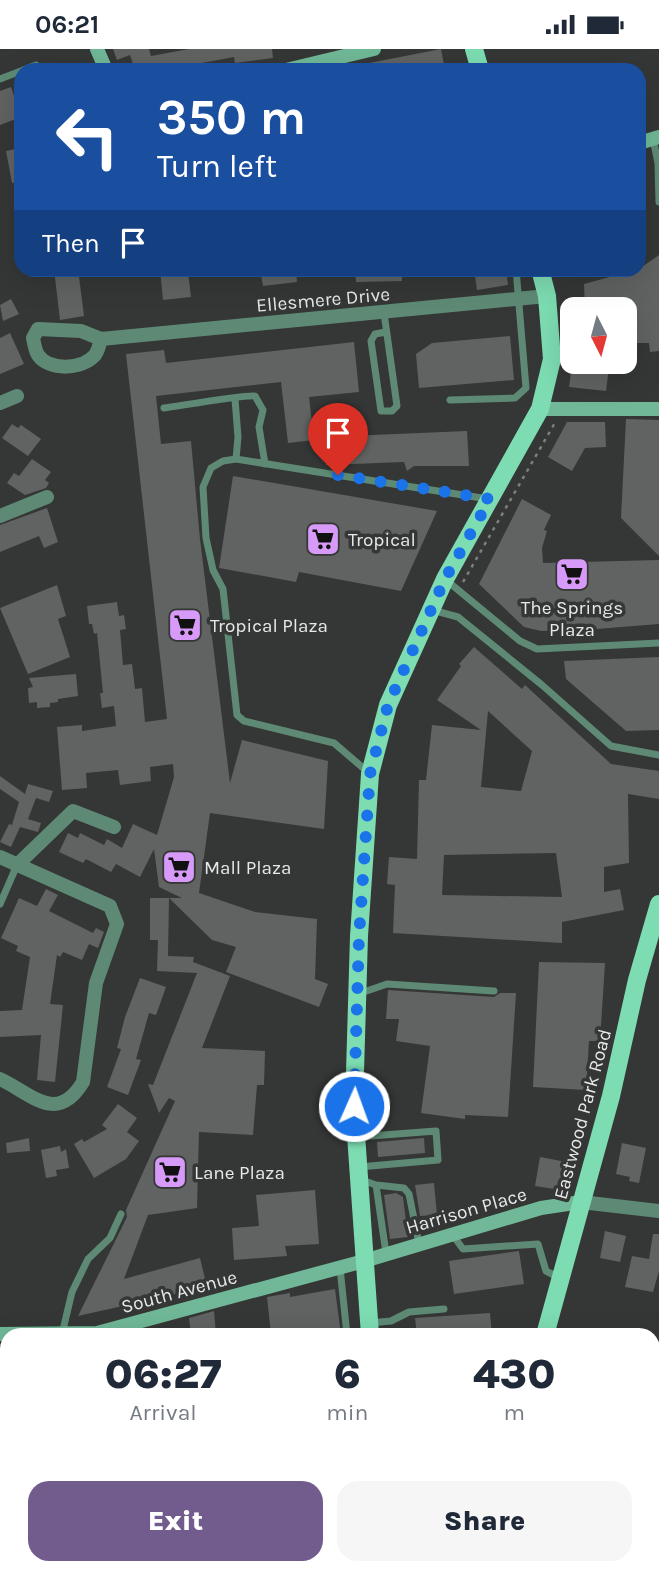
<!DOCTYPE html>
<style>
body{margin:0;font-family:Karla,sans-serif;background:#f6f6f7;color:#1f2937;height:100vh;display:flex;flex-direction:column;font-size:26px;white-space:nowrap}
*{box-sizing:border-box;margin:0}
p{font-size:23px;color:#747a83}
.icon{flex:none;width:38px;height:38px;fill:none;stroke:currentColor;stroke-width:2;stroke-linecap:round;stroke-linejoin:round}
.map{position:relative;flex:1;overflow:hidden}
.sheet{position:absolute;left:0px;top:1279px;width:660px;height:247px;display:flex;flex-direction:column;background:#fff;border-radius:21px 21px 0 0;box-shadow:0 7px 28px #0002}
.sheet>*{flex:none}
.hud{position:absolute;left:14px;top:14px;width:632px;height:214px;border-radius:21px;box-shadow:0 7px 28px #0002;background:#1a4fa0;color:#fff;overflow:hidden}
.needle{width:46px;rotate:174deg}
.fabs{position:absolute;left:560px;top:248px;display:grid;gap:14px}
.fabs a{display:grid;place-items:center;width:77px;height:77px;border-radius:14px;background:#fff;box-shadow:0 7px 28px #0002;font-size:35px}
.pin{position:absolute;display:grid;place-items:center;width:60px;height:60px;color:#fff;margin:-72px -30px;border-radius:50% 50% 50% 0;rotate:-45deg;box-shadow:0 0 7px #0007}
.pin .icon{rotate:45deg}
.me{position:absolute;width:77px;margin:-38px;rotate:2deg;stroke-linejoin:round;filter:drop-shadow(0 0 5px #0008)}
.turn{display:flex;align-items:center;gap:24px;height:147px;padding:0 28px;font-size:32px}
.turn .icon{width:91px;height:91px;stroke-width:2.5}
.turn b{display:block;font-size:49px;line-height:60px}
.then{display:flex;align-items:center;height:66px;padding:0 28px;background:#0003;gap:14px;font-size:26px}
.eta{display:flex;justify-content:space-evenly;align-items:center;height:119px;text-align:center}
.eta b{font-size:42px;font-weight:800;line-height:49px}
.button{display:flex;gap:14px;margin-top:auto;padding:14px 28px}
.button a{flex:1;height:80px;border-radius:21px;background:#725c8e;color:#fff;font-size:28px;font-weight:800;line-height:80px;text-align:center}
.button a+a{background:#f6f6f7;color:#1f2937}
.status{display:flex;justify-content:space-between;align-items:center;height:49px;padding:0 35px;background:#fff;direction:ltr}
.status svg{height:19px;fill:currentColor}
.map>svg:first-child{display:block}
</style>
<div class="status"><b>06:21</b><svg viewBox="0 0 49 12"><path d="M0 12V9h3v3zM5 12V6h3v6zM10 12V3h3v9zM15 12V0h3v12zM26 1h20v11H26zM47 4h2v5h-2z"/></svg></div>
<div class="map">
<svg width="659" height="1525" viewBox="0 0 659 1525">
<rect width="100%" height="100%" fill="#343735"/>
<path fill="#606361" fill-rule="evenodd" d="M113 0H149L151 7 189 0H272L273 9 235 14 234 8 164 21H135L130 6 117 11Z
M441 0 445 21H360L359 16Z
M11 38 21 68 0 76V42Z
M21 99V132L12 134 6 102Z
M659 206V302L650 303 649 294H625V261H585L584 235 639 220Z
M54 220H78L84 267 60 271Z
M160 220H175V224L188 223 191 248 163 251Z
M260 220H296L297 233 263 237Z
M355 220H402V232L356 233Z
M474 220H506L508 236 477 241Z
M11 250 19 265 3 272 0 256Z
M10 284 24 315 0 325V289Z
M510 287 514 331 419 339 416 305 432 294Z
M354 293 359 343 309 348 314 391 288 394 281 333 156 347 161 395 191 392 200 490 230 734 242 691 328 712 324 780 210 764 199 844 255 863 317 870 315 930 328 935 319 958 226 923 236 898 212 891 169 849H182L159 838 154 800 140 828 116 815 111 823 86 810 83 814 59 803 68 784 78 789 80 784 104 796 107 790 122 799 133 775 157 786 174 728 173 715 150 718 151 732 120 736 118 721 86 724 87 739 62 741 57 678 82 676V682L116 677 114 657 102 659 100 644H103L97 584 94 585 92 575H89L87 557 117 553 119 567 124 566 126 580 120 581 123 616 132 615 135 640 142 639 145 673 167 670 126 305 164 301 166 314Z
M572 315 609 319 606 342 569 338Z
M626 370 659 371V507L621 469Z
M567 373H605L606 398 585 399 572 422 548 408Z
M12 375 18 379 21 376 41 390 28 407 2 389Z
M467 382 469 417H414L407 422 404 413 326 416 325 388Z
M32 410 51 423 45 431 49 434 46 439 25 446 7 434 14 424 19 427Z
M233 427 437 462 401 542 299 523 296 533 219 519Z
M522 450 551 466 544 481 547 482 542 499 543 514 659 511V575L584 581 541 582 524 578 479 535Z
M47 459 58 493 44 499 39 487 0 503V476Z
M57 536 66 567 58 570 70 608 28 625 0 559Z
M474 598 522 640 525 636 611 715 659 722V750L628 745 629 814 604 818V843L620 840 624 861 562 873V894L393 884 395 836 387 835 389 808 417 810 419 731H426L432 676 481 681 437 651 461 617 459 615ZM488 662 532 702 521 742 481 738ZM556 804 562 848 442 846 444 806Z
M659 608V681L626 682 566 630 564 612Z
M76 625 78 647 58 650V653L50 654V658L37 659V653L29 654 28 639 33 638 29 629Z
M0 727 25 745 28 735 53 742 49 753 36 749 28 770 41 774 38 783 20 778 11 798 0 793 9 775 12 776 19 753 0 740Z
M46 840 58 846 49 862 93 884 96 879 104 883 98 899 89 895 82 911 63 903 60 908 57 906 50 955 63 956 55 1033 37 1031 41 986 0 988V962L22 961 30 908 16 902 18 897 1 889 19 849 37 857Z
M150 849H169L168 907 194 908 193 913 230 927 202 999 265 1002 264 1036H257L253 1086 199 1083 197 1159 148 1166 124 1230 200 1209 207 1238 78 1267 127 1168 126 1161 175 1052 169 1049 159 1064 148 1035 153 1036 197 924 157 922 158 891H150Z
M539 913 605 914 600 992H589L586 1041 533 1038Z
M140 929 166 938 156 966 149 964 136 1010 141 1011 128 1046 107 1038 121 1000 117 999 125 968Z
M388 941 494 948 500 944H516L508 1068 465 1066V1070L421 1064 430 997 396 992 399 970H386Z
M118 1055 137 1069 127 1083 139 1092 126 1110 94 1129 74 1095 82 1090 84 1093 107 1080 102 1076Z
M29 1089 30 1102 7 1104 6 1094Z
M424 1089 425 1104 378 1108 377 1093Z
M622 1094 646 1099 639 1134 629 1132 630 1128 616 1125Z
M60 1097 61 1103 66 1100 69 1119 56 1121 57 1127 46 1129 41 1101Z
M540 1108 572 1114 567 1142 535 1137Z
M434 1134 437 1166 420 1167 415 1136Z
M315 1141 319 1195 285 1197 287 1207 234 1211 232 1179 259 1177 256 1146Z
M396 1144 403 1148 408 1188 390 1190 384 1146Z
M605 1182 626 1187 620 1213 600 1209Z
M653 1185H659V1222L653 1243 625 1238 632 1207 649 1210Z
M519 1202 524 1235 454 1245 449 1212Z
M335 1240 341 1286H271L267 1248 290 1244V1248Z
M214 1262 216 1286H191L189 1269Z
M490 1264 492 1286H417L415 1269Z"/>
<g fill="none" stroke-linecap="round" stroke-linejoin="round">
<path stroke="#7c7f7d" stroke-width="2.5" stroke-dasharray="3.5 5" stroke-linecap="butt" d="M463 533 556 372
M370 1044 371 1069"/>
<path stroke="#5e8a75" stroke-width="7" d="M23 21 36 16
M0 30 21 22
M653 90 658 114 659 153
M384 264 397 357 392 362H381L371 292 375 285 386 283
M235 350 238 388 236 410
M450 351 515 349 526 339 516 220
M164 359C179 357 248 345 255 347L263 361 259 378 265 415
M446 531 520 592 537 600 659 594
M432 561 458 568 542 636 611 697 659 706
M369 724 334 694 244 672 237 666 223 540 213 521 206 489 203 438 211 419 223 412 236 410 488 450
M0 855 17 816
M358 945 387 935 494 942
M357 1088 436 1082 438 1111 359 1118
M359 1130 376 1136 386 1204
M376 1136 404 1139 409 1145 419 1195
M452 1185 463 1200 538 1195 546 1222 560 1229
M340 1219 347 1286
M370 1274 391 1272 409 1263 444 1260
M62 1285 72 1243 88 1210 110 1189 121 1165
M242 1519 243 1525
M533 1525 543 1519"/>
<path stroke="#5e8a75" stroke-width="14" d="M101 290 81 282 38 280 33 289C34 294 35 301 38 306 49 322 82 321 95 306 98 302 100 294 101 290L547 247
M0 354 17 347
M0 467 47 448
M0 808 110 857 117 875 96 934 83 1033C57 1076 32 1045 0 1030
M17 816 73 762 114 778
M581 1153 659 1162
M653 1341H659
M653 1411H659
M0 1524 18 1519"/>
<path stroke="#70b897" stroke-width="14" d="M97 0 106 21
M286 21 374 0
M639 94 659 88
M540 360H659
M0 1285 97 1284 364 1212 541 1159 581 1153"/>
<path stroke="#7ddcb2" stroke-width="18" d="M474 0 480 21
M370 1286 354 1057 359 887 370 725 388 656 445 530 540 360 552 310 547 247 540 220
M545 1286 611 1047 637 931 659 855
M394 1519 395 1525
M496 1525 497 1519"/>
</g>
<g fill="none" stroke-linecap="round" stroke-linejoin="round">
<path stroke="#1a73e8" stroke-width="12" stroke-dasharray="0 21.6" d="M338 426 490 450 445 530 388 656 370 725 359 887 354 1057"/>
</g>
<defs>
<g id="supermarket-square" transform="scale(1.75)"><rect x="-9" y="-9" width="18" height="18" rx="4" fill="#d89af8" stroke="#343735"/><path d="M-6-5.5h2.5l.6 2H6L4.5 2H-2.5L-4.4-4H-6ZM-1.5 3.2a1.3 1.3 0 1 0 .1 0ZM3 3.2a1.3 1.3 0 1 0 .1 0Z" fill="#111"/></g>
</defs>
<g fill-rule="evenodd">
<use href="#supermarket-square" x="323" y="490"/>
<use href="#supermarket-square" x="572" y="525"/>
<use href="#supermarket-square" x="185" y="576"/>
<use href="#supermarket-square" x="179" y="818"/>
<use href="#supermarket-square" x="170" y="1123"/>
</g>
<g text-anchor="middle" stroke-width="7" stroke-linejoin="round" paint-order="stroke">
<g font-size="19" fill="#e7e9e8" stroke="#343735">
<text transform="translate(323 250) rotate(-5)" y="7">Ellesmere Drive</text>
<text transform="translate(582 1065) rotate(-75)" y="7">Eastwood Park Road</text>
<text transform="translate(466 1161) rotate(-16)" y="7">Harrison Place</text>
<text transform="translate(179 1242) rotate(-15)" y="7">South Avenue</text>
</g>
<g font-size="19" fill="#e7e9e8" stroke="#343735" text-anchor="start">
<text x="348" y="497">Tropical</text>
<text x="572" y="565" text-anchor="middle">The Springs<tspan x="572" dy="22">Plaza</tspan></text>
<text x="210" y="583">Tropical Plaza</text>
<text x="204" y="825">Mall Plaza</text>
<text x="194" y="1130">Lane Plaza</text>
</g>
</g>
</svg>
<div class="fabs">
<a><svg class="needle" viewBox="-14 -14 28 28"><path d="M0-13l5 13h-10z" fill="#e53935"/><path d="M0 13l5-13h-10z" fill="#747a83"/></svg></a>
</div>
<div class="pin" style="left:338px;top:426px;background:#d93025"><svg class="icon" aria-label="arrive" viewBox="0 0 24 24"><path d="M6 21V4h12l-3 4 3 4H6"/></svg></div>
<svg class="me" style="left:354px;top:1057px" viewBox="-20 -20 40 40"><circle r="17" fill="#1a73e8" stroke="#fff" stroke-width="3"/><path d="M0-11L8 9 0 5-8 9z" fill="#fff"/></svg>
<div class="hud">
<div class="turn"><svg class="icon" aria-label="left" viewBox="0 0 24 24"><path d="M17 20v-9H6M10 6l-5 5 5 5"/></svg><div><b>350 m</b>Turn left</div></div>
<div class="then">Then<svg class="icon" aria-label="arrive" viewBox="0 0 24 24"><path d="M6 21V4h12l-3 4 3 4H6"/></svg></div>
</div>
<section class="sheet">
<div class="eta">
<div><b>06:27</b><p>Arrival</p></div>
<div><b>6</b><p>min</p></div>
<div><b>430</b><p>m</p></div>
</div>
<div class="button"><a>Exit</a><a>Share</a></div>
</section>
</div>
